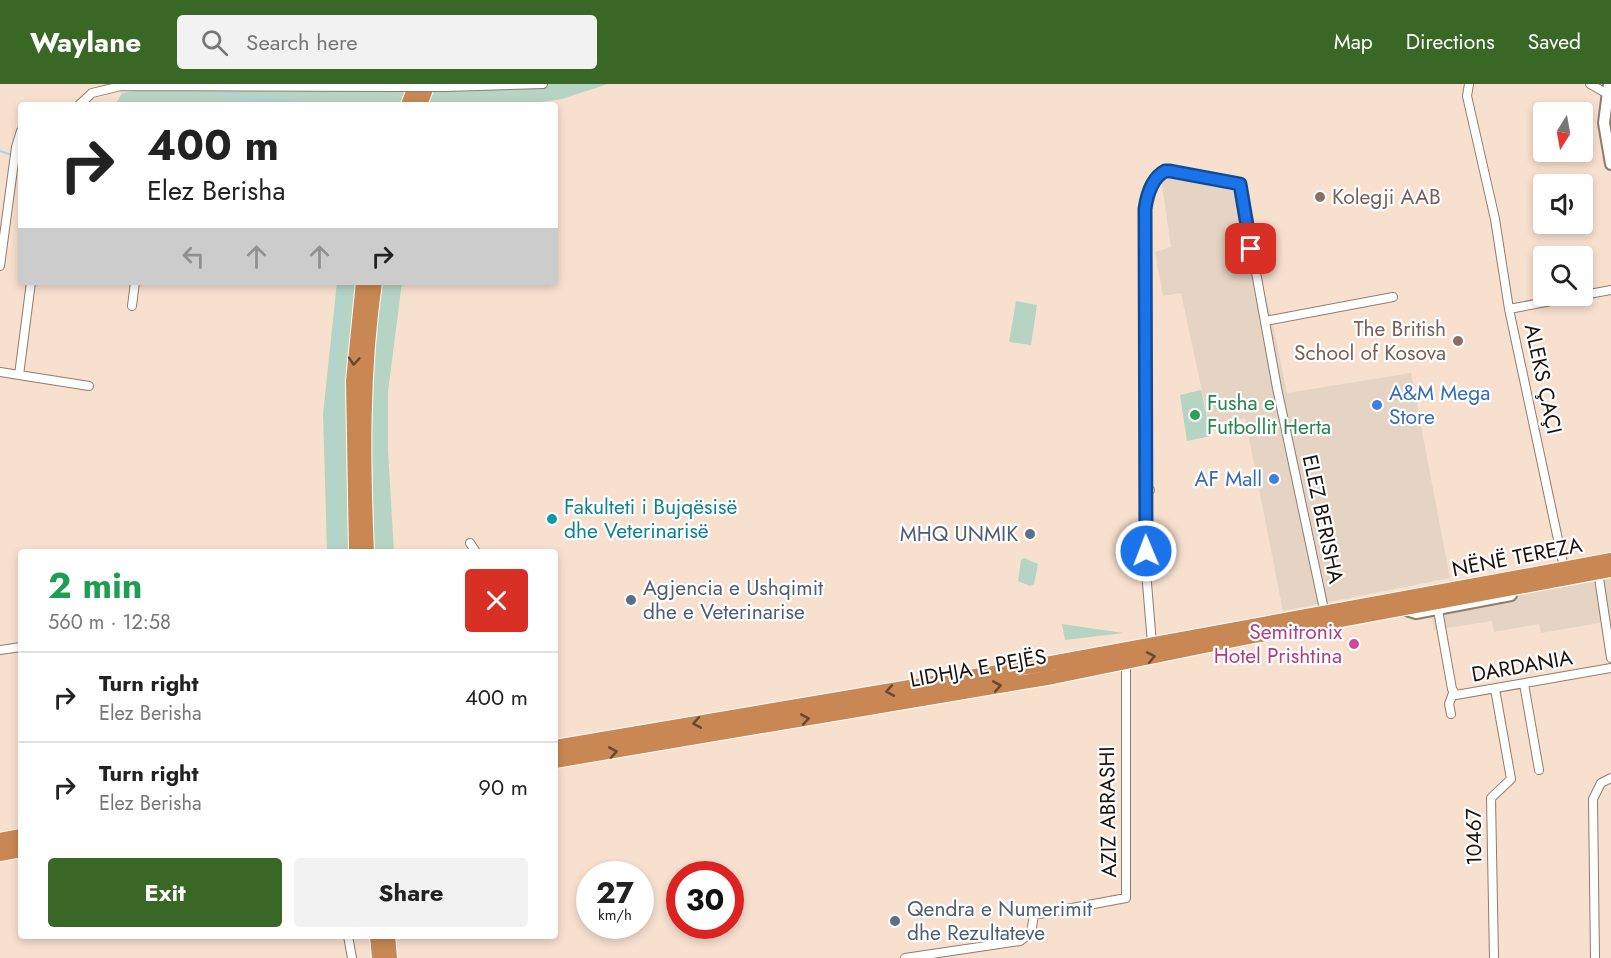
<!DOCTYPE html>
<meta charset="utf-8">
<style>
body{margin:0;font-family:Jost,sans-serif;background:#f2f2f2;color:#222;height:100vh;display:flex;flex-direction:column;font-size:22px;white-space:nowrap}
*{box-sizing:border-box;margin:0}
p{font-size:20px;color:#767676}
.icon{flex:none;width:33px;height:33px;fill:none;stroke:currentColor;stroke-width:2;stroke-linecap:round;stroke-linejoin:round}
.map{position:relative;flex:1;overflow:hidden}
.details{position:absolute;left:18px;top:465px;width:540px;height:390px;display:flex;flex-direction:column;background:#fff;border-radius:6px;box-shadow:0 3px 9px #0003}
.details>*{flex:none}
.top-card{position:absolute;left:18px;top:18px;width:540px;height:183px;border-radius:6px;box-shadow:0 3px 9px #0003;background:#fff;color:#222;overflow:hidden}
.needle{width:39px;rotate:191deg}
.tools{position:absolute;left:1533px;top:18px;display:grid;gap:12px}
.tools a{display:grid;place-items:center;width:60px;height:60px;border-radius:6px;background:#fff;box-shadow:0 3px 9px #0003;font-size:30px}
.speed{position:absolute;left:576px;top:777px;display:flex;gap:12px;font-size:30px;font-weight:700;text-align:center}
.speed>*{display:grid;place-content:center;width:78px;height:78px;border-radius:50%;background:#fff;box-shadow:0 3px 9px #0003;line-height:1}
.speed small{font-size:15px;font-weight:400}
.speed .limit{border:9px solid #d22;background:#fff;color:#111}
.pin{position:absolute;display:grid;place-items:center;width:51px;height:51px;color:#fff;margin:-26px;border-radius:12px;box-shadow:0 3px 9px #0006}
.me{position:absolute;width:66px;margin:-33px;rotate:359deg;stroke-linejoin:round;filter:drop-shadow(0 0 4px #0008)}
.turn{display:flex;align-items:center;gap:21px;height:126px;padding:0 30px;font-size:27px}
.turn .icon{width:78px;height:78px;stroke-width:2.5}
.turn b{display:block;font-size:42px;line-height:51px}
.lanes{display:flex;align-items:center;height:57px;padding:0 30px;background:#0003;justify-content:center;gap:30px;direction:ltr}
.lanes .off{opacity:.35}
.round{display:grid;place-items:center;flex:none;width:63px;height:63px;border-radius:6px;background:#f2f2f2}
.headline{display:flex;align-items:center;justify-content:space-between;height:102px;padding:0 30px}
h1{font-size:36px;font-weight:700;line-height:45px;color:#1e9e55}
.button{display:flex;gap:12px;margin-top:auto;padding:12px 30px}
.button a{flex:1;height:69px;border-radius:6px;background:#396725;color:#fff;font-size:24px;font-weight:700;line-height:69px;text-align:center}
.button a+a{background:#f2f2f2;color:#222}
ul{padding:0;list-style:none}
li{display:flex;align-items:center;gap:18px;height:90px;padding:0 30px;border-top:2px solid #e0e0e0}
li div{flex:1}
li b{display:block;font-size:22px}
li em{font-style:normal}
header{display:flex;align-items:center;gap:36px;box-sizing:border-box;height:84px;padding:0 30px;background:#396725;color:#fff}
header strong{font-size:28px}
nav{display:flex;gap:33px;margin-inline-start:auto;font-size:21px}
.search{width:420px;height:54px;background:#f2f2f2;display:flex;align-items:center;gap:15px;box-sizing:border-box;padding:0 21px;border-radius:6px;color:#767676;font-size:22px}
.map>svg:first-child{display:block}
</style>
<header>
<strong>Waylane</strong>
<div class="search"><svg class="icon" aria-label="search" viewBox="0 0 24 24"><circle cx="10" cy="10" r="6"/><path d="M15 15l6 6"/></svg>Search here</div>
<nav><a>Map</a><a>Directions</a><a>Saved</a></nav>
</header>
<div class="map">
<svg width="1611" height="874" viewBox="0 0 1611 874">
<rect width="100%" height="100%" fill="#f8e0cf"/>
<path fill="#e5d4c3" d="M1173 92 1233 103 1270 227 1287 309 1411 289 1450 494 1283 527 1245 334 1209 340 1181 209 1163 212 1155 168 1171 163 1161 94Z
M1611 481V537L1541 549 1539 540 1494 548 1492 537 1434 546 1430 517Z"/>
<path fill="#b6d4c4" d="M189 0H608L562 15 518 21H115L122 9Z
M337 198H402L388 308V367L394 468H377L376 465 327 468 323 330Z
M1016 217 1037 221 1031 261 1009 258Z
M1201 306 1211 352 1187 357 1180 311Z
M1024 474 1038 480 1034 500 1030 502 1018 497 1021 476Z
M1062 540 1124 549 1065 556Z"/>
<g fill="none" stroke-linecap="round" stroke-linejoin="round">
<path stroke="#acd3e0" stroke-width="2" d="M219 10 325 21
M0 67 12 71
M19 72H21
M336 468C333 377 329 288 343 198"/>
<g stroke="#917b6c" stroke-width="10">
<path id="street" d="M1469 0 1467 12 1495 135 1509 225 1563 479
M1590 0 1606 9
M446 3 543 0
M79 21 92 9 121 2 398 3
M0 182 16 63 21 47
M132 222 135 198
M1509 225 1611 206
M1265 237 1393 213
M0 288 19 291 31 198
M19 291 89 302
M1150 406 1144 407 1146 487 1152 560
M1144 407V143C1145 124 1146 97 1165 87L1240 100 1277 304 1325 530
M470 459 476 468
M1599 494 1611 574
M1438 526 1452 605 1456 611 1611 584
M0 566 21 563
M1524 600 1539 686
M1451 630 1449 620 1453 609
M348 852 352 874
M905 874 1020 857 1031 849 1034 831 1126 814V578
M1494 874 1491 714 1511 695 1495 605
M1595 874 1593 715 1601 699 1611 694"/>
</g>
<g stroke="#917b6c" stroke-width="14">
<path id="secondary" d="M1609 0 1604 39 1611 80
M1406 526 1416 529 1511 511"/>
</g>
<g stroke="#fff" stroke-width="16">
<path id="highway" d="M408 21 416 0
M420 21 428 0
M356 468 353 297 363 198
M367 468C363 377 362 288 375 198
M555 663 1051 579 1611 476
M555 677 1053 593 1244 554 1611 486
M0 756 21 752
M0 770 21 766
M377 852 379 874
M388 852 390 874"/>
</g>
<use href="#street" stroke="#fff" stroke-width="8"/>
<use href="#secondary" stroke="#fff" stroke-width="10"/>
<use href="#highway" stroke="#c98753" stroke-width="14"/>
<g stroke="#917b6c" stroke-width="10" stroke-linecap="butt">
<path id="street-bridge" d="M398 3H446"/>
</g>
<use href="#street-bridge" stroke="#fff" stroke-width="8"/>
</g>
<defs><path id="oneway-chevron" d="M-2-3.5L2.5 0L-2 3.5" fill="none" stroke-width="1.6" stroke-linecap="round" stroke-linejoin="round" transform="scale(1.5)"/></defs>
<g stroke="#69472c">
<use href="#oneway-chevron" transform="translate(354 277) rotate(94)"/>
<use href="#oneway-chevron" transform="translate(1151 573) rotate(-11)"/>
<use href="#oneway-chevron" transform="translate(997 602) rotate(-10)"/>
<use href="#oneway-chevron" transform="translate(890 607) rotate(170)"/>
<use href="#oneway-chevron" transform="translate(805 635) rotate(-10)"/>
<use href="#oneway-chevron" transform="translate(697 639) rotate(170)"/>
<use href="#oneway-chevron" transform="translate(613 668) rotate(-10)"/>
</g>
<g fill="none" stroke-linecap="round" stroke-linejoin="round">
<g stroke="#114b97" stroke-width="15">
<path id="route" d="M1146 467 1145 125C1147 111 1152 94 1165 87H1170L1240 100 1251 165"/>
</g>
<use href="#route" stroke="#1a73e8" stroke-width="10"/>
</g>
<g fill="#8d6e63" stroke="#fff" stroke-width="2">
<circle cx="1320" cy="113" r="6"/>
<circle cx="1458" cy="257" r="6"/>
</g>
<g fill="#3f7fe0" stroke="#fff" stroke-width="2">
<circle cx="1377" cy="321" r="6"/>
<circle cx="1274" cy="395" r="6"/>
</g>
<circle fill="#2e9e5b" stroke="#fff" stroke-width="2" cx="1195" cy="331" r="6"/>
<circle fill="#0f9aa8" stroke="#fff" stroke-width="2" cx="552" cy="435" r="6"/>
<g fill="#5c6f8a" stroke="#fff" stroke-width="2">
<circle cx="1030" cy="450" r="6"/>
<circle cx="631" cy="516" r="6"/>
<circle cx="895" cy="837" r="6"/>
</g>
<circle fill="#d1479c" stroke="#fff" stroke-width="2" cx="1354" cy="560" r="6"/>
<g text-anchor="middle" stroke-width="4.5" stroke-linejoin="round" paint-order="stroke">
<g font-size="21" fill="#785e54" stroke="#fff" text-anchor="start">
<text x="1332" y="120">Kolegji AAB</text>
<text x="1446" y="252" text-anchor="end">The British<tspan x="1446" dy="24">School of Kosova</tspan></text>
</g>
<g font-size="21" fill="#1a120c" stroke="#fff">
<text transform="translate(1543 295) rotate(78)" y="7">ALEKS ÇAÇI</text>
<text transform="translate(1323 435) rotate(78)" y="7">ELEZ BERISHA</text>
<text transform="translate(1517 473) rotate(-11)" y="7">NËNË TEREZA</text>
<text transform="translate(1522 582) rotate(-10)" y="7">DARDANIA</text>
<text transform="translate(978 584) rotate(-10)" y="7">LIDHJA E PEJËS</text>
<text transform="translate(1108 728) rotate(-91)" y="7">AZIZ ABRASHI</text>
<text transform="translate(1474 753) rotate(-91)" y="7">10467</text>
</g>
<g font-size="21" fill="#366cbe" stroke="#fff" text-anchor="start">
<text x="1389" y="316">A&amp;M Mega<tspan x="1389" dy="24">Store</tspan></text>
<text x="1262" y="402" text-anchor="end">AF Mall</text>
</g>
<g font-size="21" fill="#27864d" stroke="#fff" text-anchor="start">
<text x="1207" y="326">Fusha e<tspan x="1207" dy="24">Futbollit Herta</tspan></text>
</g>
<g font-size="21" fill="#0d838f" stroke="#fff" text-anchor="start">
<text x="564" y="430">Fakulteti i Bujqësisë<tspan x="564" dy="24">dhe Veterinarisë</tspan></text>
</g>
<g font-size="21" fill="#4e5e75" stroke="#fff" text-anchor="start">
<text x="1018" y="457" text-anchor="end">MHQ UNMIK</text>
<text x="643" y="511">Agjencia e Ushqimit<tspan x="643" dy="24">dhe e Veterinarise</tspan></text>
<text x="907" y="832">Qendra e Numerimit<tspan x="907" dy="24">dhe Rezultateve</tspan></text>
</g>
<g font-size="21" fill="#b23c85" stroke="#fff" text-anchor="end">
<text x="1342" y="555">Semitronix<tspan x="1342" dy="24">Hotel Prishtina</tspan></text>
</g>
</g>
</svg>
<div class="tools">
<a><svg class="needle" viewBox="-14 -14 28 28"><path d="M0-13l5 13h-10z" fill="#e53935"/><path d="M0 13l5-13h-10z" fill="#767676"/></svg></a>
<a><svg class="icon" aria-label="sound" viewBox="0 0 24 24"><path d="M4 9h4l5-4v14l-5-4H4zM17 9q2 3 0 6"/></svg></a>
<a><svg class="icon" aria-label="search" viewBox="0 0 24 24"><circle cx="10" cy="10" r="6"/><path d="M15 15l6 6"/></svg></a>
</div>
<div class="speed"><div>27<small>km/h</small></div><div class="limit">30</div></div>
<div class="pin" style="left:1251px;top:165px;background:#d93025"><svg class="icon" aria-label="arrive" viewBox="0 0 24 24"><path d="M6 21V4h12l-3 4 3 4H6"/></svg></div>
<svg class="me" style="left:1146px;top:467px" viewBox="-20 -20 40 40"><circle r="17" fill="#1a73e8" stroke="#fff" stroke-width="3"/><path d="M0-11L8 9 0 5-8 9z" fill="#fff"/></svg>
<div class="top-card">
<div class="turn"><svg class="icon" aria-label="right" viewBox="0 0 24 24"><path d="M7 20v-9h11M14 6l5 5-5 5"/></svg><div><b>400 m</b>Elez Berisha</div></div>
<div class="lanes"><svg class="icon off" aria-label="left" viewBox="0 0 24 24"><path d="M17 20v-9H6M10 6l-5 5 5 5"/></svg><svg class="icon off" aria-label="ahead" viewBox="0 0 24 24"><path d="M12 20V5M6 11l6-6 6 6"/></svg><svg class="icon off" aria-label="ahead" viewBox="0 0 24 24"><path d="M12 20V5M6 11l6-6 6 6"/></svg><svg class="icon" aria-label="right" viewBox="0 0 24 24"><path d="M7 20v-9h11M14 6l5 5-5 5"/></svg></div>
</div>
<section class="details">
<div class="headline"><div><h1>2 min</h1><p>560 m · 12:58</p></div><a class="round" style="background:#d93025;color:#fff"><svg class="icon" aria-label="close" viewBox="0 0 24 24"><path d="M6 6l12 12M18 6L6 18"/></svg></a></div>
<ul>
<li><svg class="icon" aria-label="right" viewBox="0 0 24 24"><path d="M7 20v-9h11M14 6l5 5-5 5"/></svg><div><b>Turn right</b><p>Elez Berisha</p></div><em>400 m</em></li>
<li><svg class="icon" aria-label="right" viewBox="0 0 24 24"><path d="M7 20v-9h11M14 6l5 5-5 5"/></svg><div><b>Turn right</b><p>Elez Berisha</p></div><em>90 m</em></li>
</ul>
<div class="button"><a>Exit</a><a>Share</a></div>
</section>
</div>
